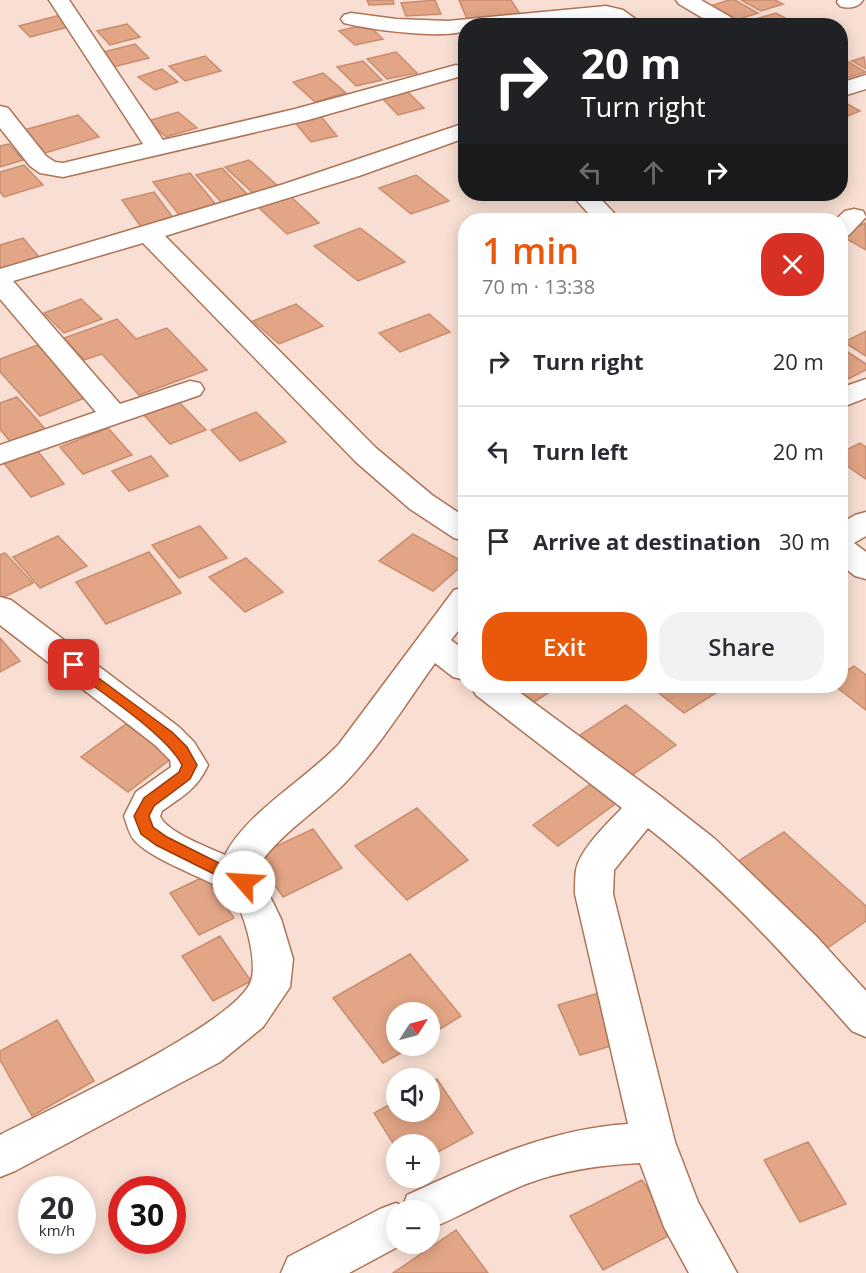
<!DOCTYPE html>
<meta charset="utf-8">
<style>
body{margin:0;font-family:"Open Sans",sans-serif;background:#f2f2f3;color:#2b2b33;height:100vh;display:flex;flex-direction:column;font-size:22px;white-space:nowrap}
*{box-sizing:border-box;margin:0}
p{font-size:20px;color:#7c7c81}
.icon{flex:none;width:33px;height:33px;fill:none;stroke:currentColor;stroke-width:2;stroke-linecap:round;stroke-linejoin:round}
.map{position:relative;flex:1;overflow:hidden}
.side{position:absolute;left:458px;top:213px;width:390px;height:480px;display:flex;flex-direction:column;background:#fff;border-radius:24px;box-shadow:0 3px 15px #0003}
.side>*{flex:none}
.top-card{position:absolute;left:458px;top:18px;width:390px;height:183px;border-radius:24px;box-shadow:0 3px 15px #0003;background:#202124;color:#fff;overflow:hidden}
.needle{width:39px;rotate:54deg}
.buttons{position:absolute;left:386px;top:1002px;display:grid;gap:12px}
.buttons a{display:grid;place-items:center;width:54px;height:54px;border-radius:50%;background:#fff;box-shadow:0 3px 15px #0003;font-size:30px}
.speed{position:absolute;left:18px;top:1176px;display:flex;gap:12px;font-size:30px;font-weight:700;text-align:center}
.speed>*{display:grid;place-content:center;width:78px;height:78px;border-radius:50%;background:#fff;box-shadow:0 3px 15px #0003;line-height:1}
.speed small{font-size:15px;font-weight:400}
.speed .limit{border:9px solid #d22;background:#fff;color:#111}
.pin{position:absolute;display:grid;place-items:center;width:51px;height:51px;color:#fff;margin:-26px;border-radius:12px;box-shadow:0 3px 9px #0006}
.me{position:absolute;width:66px;margin:-33px;rotate:296deg;stroke-linejoin:round;filter:drop-shadow(0 0 4px #0008)}
.turn{display:flex;align-items:center;gap:21px;height:126px;padding:0 24px;font-size:27px}
.turn .icon{width:78px;height:78px;stroke-width:2.5}
.turn b{display:block;font-size:42px;line-height:51px}
.lanes{display:flex;align-items:center;height:57px;padding:0 24px;background:#0003;justify-content:center;gap:30px;direction:ltr}
.lanes .off{opacity:.35}
.round{display:grid;place-items:center;flex:none;width:63px;height:63px;border-radius:24px;background:#f2f2f3}
.headline{display:flex;align-items:center;justify-content:space-between;height:102px;padding:0 24px}
h1{font-size:36px;font-weight:600;line-height:45px;color:#ea580c}
.primary-button{display:flex;gap:12px;margin-top:auto;padding:12px 24px}
.primary-button a{flex:1;height:69px;border-radius:24px;background:#ea580c;color:#fff;font-size:24px;font-weight:600;line-height:69px;text-align:center}
.primary-button a+a{background:#f2f2f3;color:#2b2b33}
ul{padding:0;list-style:none}
li{display:flex;align-items:center;gap:18px;height:90px;padding:0 24px;border-top:2px solid #e1e1e2}
li div{flex:1}
li b{display:block;font-size:22px}
li em{font-style:normal}
.map>svg:first-child{display:block}
</style>
<div class="map">
<svg width="866" height="1273" viewBox="0 0 866 1273">
<rect width="100%" height="100%" fill="#f9dfd3"/>
<path fill="#e2a585" stroke="#c88d70" stroke-width="1.5" d="M367 0H393L394 4 369 5Z
M435 0 441 14 406 16 401 3Z
M459 0H511L520 14 467 19Z
M729 0H735L758 13 730 22 704 8Z
M741 0H775L783 4 761 11Z
M776 13 799 26H757L749 21Z
M60 15 72 26 30 37 19 26Z
M608 18 613 26H566L564 22Z
M127 24 140 37 110 45 97 31Z
M367 24 383 39 355 45 339 31Z
M135 44 149 58 109 68 96 54Z
M396 52 417 73 387 79 367 59Z
M205 56 221 71 185 81 169 66Z
M840 57 866 72 840 80Z
M864 57 866 69 852 61Z
M363 61 382 80 356 86 337 67Z
M162 69 178 82 155 90 138 77Z
M323 73 346 93 315 102 293 82Z
M407 91 424 108 398 115 381 97Z
M840 100 860 111 841 119Z
M178 112 197 128 166 137 148 121Z
M319 114 337 136 311 142 293 120Z
M78 115 99 137 45 153 24 130Z
M9 144 23 160 0 167V146Z
M249 160 279 187 255 195 225 167Z
M24 165 43 185 4 197 0 192V172Z
M222 168 250 197 224 205 196 175Z
M190 173 218 207 180 216 153 182Z
M416 175 449 201 411 214 379 188Z
M154 192 174 219 141 227 122 200Z
M289 195 319 223 287 234 257 206Z
M865 223 866 250 840 235Z
M360 228 405 262 358 281 314 246Z
M23 238 39 257 0 269V245Z
M81 299 102 319 64 333 44 313Z
M296 304 323 326 279 344 253 321Z
M429 314 450 332 400 352 379 333Z
M117 319 136 339 167 328 207 370 139 395 102 354 84 360 64 338Z
M866 331V356L844 342Z
M38 345 87 397 40 416 0 372V359Z
M840 347 866 364V370L840 383Z
M17 397 47 431 13 445 0 429V403Z
M178 401 206 430 170 444 144 415Z
M256 412 286 442 240 461 211 430Z
M108 428 132 455 83 474 60 447Z
M860 443 866 447V479L840 461V453Z
M36 449 64 484 31 497 3 462Z
M151 456 168 476 129 491 112 471Z
M200 526 227 558 179 578 152 545Z
M413 534 465 563 433 591 379 561Z
M58 536 87 566 40 588 13 557Z
M149 552 181 593 106 624 76 582Z
M5 553 33 583 0 599V555Z
M246 558 283 592 245 612 209 577Z
M0 638 20 661 0 672Z
M854 666 866 675V710L835 686H840V675Z
M513 686H559L534 702Z
M650 686H727L684 713Z
M626 705 676 745 629 777 580 735Z
M126 724 172 758 128 792 81 757Z
M598 779 622 799 558 846 533 825Z
M417 808 468 860 407 900 355 846Z
M313 829 342 868 283 897 255 856Z
M784 832 866 906V921L823 951 732 865Z
M205 876 234 918 199 935 170 893Z
M220 936 251 981 213 1001 182 956Z
M410 954 461 1016 429 1036V1012H396V1046H413L383 1063 333 998Z
M599 993 621 1043 580 1055 558 1005Z
M57 1020 94 1081 32 1116 0 1060V1051Z
M437 1079 473 1133 429 1157V1144H396V1148L374 1113 396 1101V1112H429V1083Z
M808 1142 846 1204 800 1222 764 1160Z
M642 1180 676 1232 603 1270 570 1216Z
M456 1230 488 1273H393Z"/>
<g fill="none" stroke-linecap="round" stroke-linejoin="round">
<g stroke="#ad7457" stroke-width="3">
<path id="minor" d="M49 0H69L163 140 295 109 456 65 464 67 465 75 308 120 63 177 40 173 30 166 0 128V106L8 108 46 156 55 162 63 163 143 144Z
M676 0H701L739 22 742 26H716L679 4Z
M838 0H863C858 8 848 9 840 6L837 2Z
M606 6 623 10 645 26H620L606 18 528 26H465V31C439 39 372 30 344 23L341 19 344 15 351 13 396 19 448 21Z
M866 75V89L840 97V83Z
M465 123V138L359 176 165 236 376 448 432 495 465 517V541L454 538 410 509 356 462 143 243 13 281 120 404 190 381 200 383 204 389 200 395 0 464V445L96 412 0 299V269L284 184Z
M571 194H596L614 213 612 220H588L589 214Z
M854 209 863 211 866 217 849 235 840 238V220H835L845 211Z
M866 379V398L840 408V388Z
M866 512V536L854 543 866 552V579L855 576 840 564V524L855 515Z
M465 587V622L451 640 465 651V680L453 677 435 663C406 703 379 748 344 784 317 811 284 831 261 862L263 882 281 919 293 959 290 987 263 1027 220 1062 15 1171 0 1177V1135C47 1110 236 1024 251 981 258 961 244 910 231 894 227 889 217 886 211 883 189 872 151 858 135 841 129 835 127 824 124 816L136 792 171 767 170 760 155 745 0 625V597L11 600 179 727 194 742 208 765C197 789 183 796 162 811L160 816C166 832 210 848 225 855 247 812 305 780 339 744L454 590Z
M471 686H511L659 795 715 839 816 936 866 991V1037L852 1031C788 959 724 887 648 828L614 870 613 894 675 1142 698 1202 737 1273H689L664 1227 640 1163C601 1165 563 1170 526 1184 493 1197 462 1216 429 1229V1210H396V1244H403L349 1273H281L288 1257 380 1209 396 1203 403 1206 407 1195C479 1162 548 1129 628 1124L575 894C575 886 575 877 576 870 580 849 608 823 622 808L476 695Z"/>
</g>
<use href="#minor" fill="#fff" fill-rule="evenodd"/>
</g>
<path fill="#ea580c" stroke="#983908" stroke-width="1.5" d="M74 660 172 732 187 747 197 765 190 779 154 806 149 816 153 827 167 837 249 878 252 882 249 886 244 888 238 886 156 845 141 834 134 816 144 798 179 772 182 765C166 734 99 691 69 668L67 665 69 661Z"/>
</svg>
<div class="buttons">
<a><svg class="needle" viewBox="-14 -14 28 28"><path d="M0-13l5 13h-10z" fill="#e53935"/><path d="M0 13l5-13h-10z" fill="#7c7c81"/></svg></a>
<a><svg class="icon" aria-label="sound" viewBox="0 0 24 24"><path d="M4 9h4l5-4v14l-5-4H4zM17 9q2 3 0 6"/></svg></a>
<a>+</a>
<a>−</a>
</div>
<div class="speed"><div>20<small>km/h</small></div><div class="limit">30</div></div>
<div class="pin" style="left:74px;top:665px;background:#d93025"><svg class="icon" aria-label="arrive" viewBox="0 0 24 24"><path d="M6 21V4h12l-3 4 3 4H6"/></svg></div>
<svg class="me" style="left:244px;top:882px" viewBox="-20 -20 40 40"><circle r="19" fill="#fff"/><path d="M0-13L10 11 0 6-10 11z" fill="#ea580c"/></svg>
<div class="top-card">
<div class="turn"><svg class="icon" aria-label="right" viewBox="0 0 24 24"><path d="M7 20v-9h11M14 6l5 5-5 5"/></svg><div><b>20 m</b>Turn right</div></div>
<div class="lanes"><svg class="icon off" aria-label="left" viewBox="0 0 24 24"><path d="M17 20v-9H6M10 6l-5 5 5 5"/></svg><svg class="icon off" aria-label="ahead" viewBox="0 0 24 24"><path d="M12 20V5M6 11l6-6 6 6"/></svg><svg class="icon" aria-label="right" viewBox="0 0 24 24"><path d="M7 20v-9h11M14 6l5 5-5 5"/></svg></div>
</div>
<section class="side">
<div class="headline"><div><h1>1 min</h1><p>70 m · 13:38</p></div><a class="round" style="background:#d93025;color:#fff"><svg class="icon" aria-label="close" viewBox="0 0 24 24"><path d="M6 6l12 12M18 6L6 18"/></svg></a></div>
<ul>
<li><svg class="icon" aria-label="right" viewBox="0 0 24 24"><path d="M7 20v-9h11M14 6l5 5-5 5"/></svg><div><b>Turn right</b></div><em>20 m</em></li>
<li><svg class="icon" aria-label="left" viewBox="0 0 24 24"><path d="M17 20v-9H6M10 6l-5 5 5 5"/></svg><div><b>Turn left</b></div><em>20 m</em></li>
<li><svg class="icon" aria-label="arrive" viewBox="0 0 24 24"><path d="M6 21V4h12l-3 4 3 4H6"/></svg><div><b>Arrive at destination</b></div><em>30 m</em></li>
</ul>
<div class="primary-button"><a>Exit</a><a>Share</a></div>
</section>
</div>
